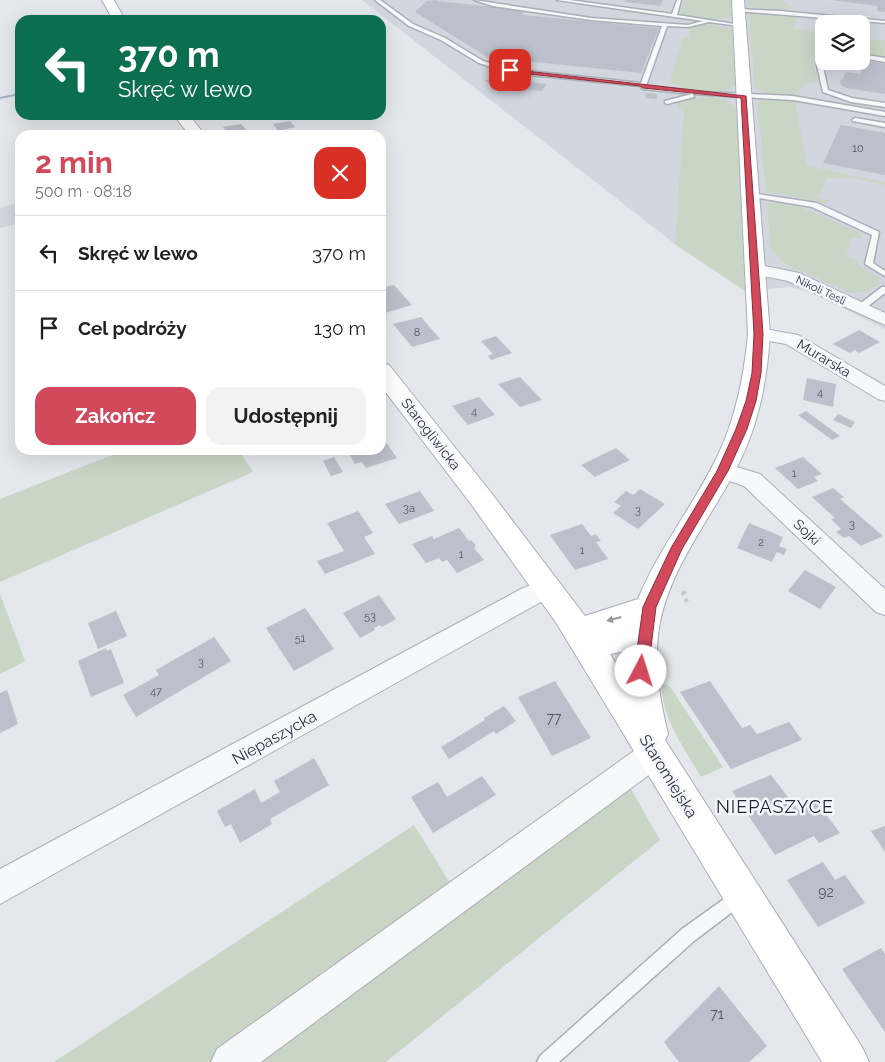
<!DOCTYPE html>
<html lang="pl">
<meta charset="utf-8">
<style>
body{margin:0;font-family:Raleway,sans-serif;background:#f2f2f2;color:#222;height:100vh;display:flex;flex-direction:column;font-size:19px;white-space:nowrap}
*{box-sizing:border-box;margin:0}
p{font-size:16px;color:#767676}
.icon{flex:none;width:28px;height:28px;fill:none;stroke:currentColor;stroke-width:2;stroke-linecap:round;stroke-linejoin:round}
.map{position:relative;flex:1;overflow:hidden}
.details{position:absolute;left:15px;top:130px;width:371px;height:325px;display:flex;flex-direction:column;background:#fff;border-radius:15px;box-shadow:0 5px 20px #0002}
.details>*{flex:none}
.guide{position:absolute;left:15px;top:15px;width:371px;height:105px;border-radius:15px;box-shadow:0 5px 20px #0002;background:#0b6e4f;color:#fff;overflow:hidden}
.fabs{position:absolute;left:815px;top:15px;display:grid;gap:10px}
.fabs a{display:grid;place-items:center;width:55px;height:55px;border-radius:10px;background:#fff;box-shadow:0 5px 20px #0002;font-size:25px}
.pin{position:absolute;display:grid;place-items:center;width:42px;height:42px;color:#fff;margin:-21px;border-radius:10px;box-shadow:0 2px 8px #0006}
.me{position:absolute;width:55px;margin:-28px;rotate:5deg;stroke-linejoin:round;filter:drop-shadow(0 0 4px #0008)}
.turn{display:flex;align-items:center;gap:18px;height:105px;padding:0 20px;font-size:22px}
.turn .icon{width:65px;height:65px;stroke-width:2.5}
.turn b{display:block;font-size:35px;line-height:42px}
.round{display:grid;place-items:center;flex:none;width:52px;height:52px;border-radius:15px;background:#f2f2f2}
.overview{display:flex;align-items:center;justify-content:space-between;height:85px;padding:0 20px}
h1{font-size:30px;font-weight:700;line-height:38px;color:#d1495b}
.cta{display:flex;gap:10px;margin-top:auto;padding:10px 20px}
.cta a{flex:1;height:58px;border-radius:15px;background:#d1495b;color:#fff;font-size:20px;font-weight:700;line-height:58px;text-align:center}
.cta a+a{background:#f2f2f2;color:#222}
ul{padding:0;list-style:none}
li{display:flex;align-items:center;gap:15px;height:75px;padding:0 20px;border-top:1px solid #e0e0e0}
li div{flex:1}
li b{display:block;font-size:19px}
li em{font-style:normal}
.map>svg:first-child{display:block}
</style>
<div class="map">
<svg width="885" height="1062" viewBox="0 0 885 1062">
<rect width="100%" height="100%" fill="#e4e7ec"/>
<path fill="#d2d6de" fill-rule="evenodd" d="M362 0H885V329L810 292 789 287 745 291 675 244ZM824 24H861V61H824Z
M20 202V223L0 228V208Z"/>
<path fill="#c9d6c5" d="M685 0H731V17C719 21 688 21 679 12Z
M748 0H782L792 8C780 12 760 10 748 5Z
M761 13 798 15 793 28 824 34V55L812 61 818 82 805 84 794 95 768 93 755 88 749 14Z
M711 24 732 29 736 84C726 97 682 91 670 82L682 39 689 36V27Z
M861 38 884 41 885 38V57L861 54Z
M707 96 726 100 736 107 745 291 675 244 684 113 674 103Z
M785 100 795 101 807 166 885 182V185L848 177 839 179 827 177 818 198 830 201 825 204 813 199V201L789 195 766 192 757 101Z
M776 202 801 207 860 233 862 235 861 239 852 237 846 257 858 261 859 265 880 279 879 285 866 291 850 293 780 261V257L771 251 767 204Z
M125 450H239L253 472 0 582V499Z
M0 594 25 661 0 674Z
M662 684 667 685 671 688 723 767 701 777C685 749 661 718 662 684Z
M627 782 660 840 386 1062H246Z
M414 825 452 886 209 1062H54Z"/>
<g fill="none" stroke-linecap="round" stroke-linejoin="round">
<path fill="#9fb4cc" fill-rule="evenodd" d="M20 93V95L0 99V97Z"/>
</g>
<path fill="#bbc0ca" d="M438 0 436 1 525 10 522 15 659 28 641 73 487 57 415 12 427 1Z
M625 0H663L660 6 624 2Z
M831 0H885V12L877 11V6Z
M866 61 885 64V94L846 88 840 84 841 81 838 80H842L846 72 860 74Z
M490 78H496L499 81 490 83 484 81Z
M531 82 547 84 542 91 527 89Z
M646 93 657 94V99L645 98Z
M290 121 295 127 278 131 273 124Z
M241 124 249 133 229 135 223 127Z
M841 125 885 133V175L823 163Z
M394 285 412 305 385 313 381 308V288Z
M421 317 440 339 412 347 393 324Z
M859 330 880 342 859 353 855 350 850 353 833 344Z
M496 336 512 353 491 360 488 356 493 354 481 341Z
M520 377 542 400 520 407 498 384Z
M807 378 836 384 833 407 803 400Z
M479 397 495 415 468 425 452 406Z
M806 411 840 436 832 440 798 415Z
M838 414 855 422 851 428 833 420Z
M381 435 397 458 366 468 362 462 355 464 349 454 356 452 355 450H381Z
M616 448 630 460 595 477 581 465Z
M334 457 343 472 331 476 323 461Z
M803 457 822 474 814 477 818 481 798 489 775 468Z
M833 488 844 497 840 499 883 536 861 546 849 536 844 538 836 532 841 529 831 519 835 518 812 497Z
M640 489 665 504 638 529 613 513 621 506 614 502 626 491 633 495Z
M420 491 434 511 399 524 385 504Z
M358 511 373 533 364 537 375 554 325 574 317 561 344 551 327 523Z
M749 523 783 537 779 546 787 549 784 555 777 552 772 562 737 548Z
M582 524 591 536 596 534 601 541 596 542 608 559 575 570 550 535Z
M459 528 469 541 471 540 476 545 474 548 484 560 457 573 447 560 442 562 439 558 426 563 412 544 432 536 434 539Z
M805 570 836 587 820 609 788 591Z
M379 595 396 619 382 627 380 625 374 628 375 630 360 638 343 613Z
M305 608 334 649 294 671 266 628Z
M116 611 127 636 98 649 88 623Z
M214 637 231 661 136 717 123 695 159 675 156 670Z
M106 648 107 651 111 649 124 683 91 697 78 661Z
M555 681 591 738 552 756 518 697Z
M710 681 742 728 750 725 757 734 789 722 802 740 731 769 680 692Z
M7 690 18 724 0 733V693Z
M504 706 516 721 496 734 494 731 449 759 441 747 485 720 484 718Z
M314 758 329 785 270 819 272 824 240 843 231 824 225 827 217 811 255 789 261 803 280 792 274 781Z
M771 775 798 810 816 801 840 833 819 843 814 836 775 855 732 791Z
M482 776 496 795 433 833 411 797 438 782 447 797Z
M885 826V852L871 831Z
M823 862 835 880 845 875 865 903 818 927 787 880Z
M881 948 885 954V1032L842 969Z
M719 986 767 1046 749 1062H679L664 1042Z"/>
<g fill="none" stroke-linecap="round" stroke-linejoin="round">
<g stroke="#a9aeb7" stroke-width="3">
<path id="lane" d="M375 0H380L413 24 445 38 483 61 511 69 641 83 662 26 591 20 493 6 474 0 591 18 688 25 703 21 557 0H569L672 14 677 0H681L677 15 741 25 739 26 709 22 688 27 667 26 646 86 704 92 793 96 885 112V116L793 100 693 94 694 97 667 104 665 103V101L692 94 643 89 640 86 510 73 479 63 441 40 409 26Z
M738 9 780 11 885 21V23L736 11Z
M861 54 885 58V62L861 58Z
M824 57V61L822 62 828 90 852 98 885 103V107L851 102 823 92 816 61Z
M855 118 885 123V127L853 121 852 120Z
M750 193 817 203 879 232 873 263 885 271V276L865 264 872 235 812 207 748 196V194Z
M882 287H885V293L863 310H857V306Z
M738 889 744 891 746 897 744 903 694 941 559 1062H537L540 1056 682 929Z"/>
</g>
<g stroke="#a9aeb7" stroke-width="2">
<path id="street" d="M754 264 799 273 885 313V325L788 281 748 273 746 269 748 265Z
M759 328 798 335 885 386V401L878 399 786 344 752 338 750 334 752 330Z
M723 463 760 474 885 589V615L876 612 744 486 715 476 712 471 715 466Z
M549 578 558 581 562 588 558 595 539 603 0 904V869L521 589Z
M655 739 665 743 670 753 665 763 261 1062H211L217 1049 645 743Z"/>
</g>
<g stroke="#a9aeb7" stroke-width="2">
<path id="secondary" d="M102 0H114L125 20H113Z
M732 0H744L770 334C767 383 758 429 734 473 709 520 671 568 660 622 653 659 659 697 668 734L665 740 862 1047 869 1062H822L557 624 471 504 381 386V363L389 365 489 490 585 616 638 599C659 548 694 505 718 455 736 417 744 376 748 334ZM626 651V680L610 654Z
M174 115H189L205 135H189Z"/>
</g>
<path stroke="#c2c5cb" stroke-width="4" stroke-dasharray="4.5 4.5" stroke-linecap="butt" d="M685 591 683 594 687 602"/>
<use href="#lane" fill="#f7f8fa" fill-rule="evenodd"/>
<use href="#street" fill="#f7f8fa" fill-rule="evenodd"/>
<use href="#secondary" fill="#fff" fill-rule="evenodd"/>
</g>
<defs><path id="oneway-solid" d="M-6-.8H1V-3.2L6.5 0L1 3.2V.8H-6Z" transform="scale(1.25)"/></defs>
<use fill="#959aa2" href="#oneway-solid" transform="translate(614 619) rotate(165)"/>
<path fill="#d1495b" stroke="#882f3b" d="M508 69 746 96 763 334 761 373 756 401 747 429 728 471 682 549 656 607 648 671 646 675 641 676 636 675 634 671 643 607 671 548 717 471 736 429 746 401 752 373 754 334 741 98 643 88 640 86 510 72Z"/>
<g text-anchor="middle" stroke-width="5" stroke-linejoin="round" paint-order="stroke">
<g font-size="11" fill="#4f5766">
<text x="858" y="152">10</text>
<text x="417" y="336">8</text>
<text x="820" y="396">4</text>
<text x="474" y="415">4</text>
<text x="794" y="477">1</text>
<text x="409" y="512">3a</text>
<text x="638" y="514">3</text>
<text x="852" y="528">3</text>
<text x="761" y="546">2</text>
<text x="582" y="554">1</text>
<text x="461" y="558">1</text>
<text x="370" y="620">53</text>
<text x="300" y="642">51</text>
<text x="201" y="666">3</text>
<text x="156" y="695">47</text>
</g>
<g font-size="11" fill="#2b3445" stroke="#f4f6f9">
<text transform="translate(821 290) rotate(25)" y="4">Nikoli Tesli</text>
</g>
<g font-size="14" fill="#2b3445" stroke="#f4f6f9">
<text transform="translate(824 358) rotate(31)" y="5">Murarska</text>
<text transform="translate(431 434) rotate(52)" y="5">Starogliwicka</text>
<text transform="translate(807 532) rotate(43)" y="5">Sojki</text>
</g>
<g font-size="14" fill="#4f5766">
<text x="554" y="723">77</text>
<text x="826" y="897">92</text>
<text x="717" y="1019">71</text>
</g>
<g font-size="16" fill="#2b3445" stroke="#f4f6f9">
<text transform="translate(274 737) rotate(-29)" y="6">Niepaszycka</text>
<text transform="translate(669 776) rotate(58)" y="6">Staromiejska</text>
</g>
<g font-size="18" letter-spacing="1" fill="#1d2536" stroke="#f4f6f9">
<text x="775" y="813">NIEPASZYCE</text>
</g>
</g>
</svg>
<div class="fabs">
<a><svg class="icon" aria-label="layers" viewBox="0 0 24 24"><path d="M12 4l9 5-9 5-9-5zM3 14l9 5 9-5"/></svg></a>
</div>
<div class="pin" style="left:510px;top:70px;background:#d93025"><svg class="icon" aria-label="arrive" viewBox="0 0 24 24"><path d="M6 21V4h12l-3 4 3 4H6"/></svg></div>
<svg class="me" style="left:641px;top:671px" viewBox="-20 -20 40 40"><circle r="19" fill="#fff"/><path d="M0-13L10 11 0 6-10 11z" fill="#d1495b"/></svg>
<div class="guide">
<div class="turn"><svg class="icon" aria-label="left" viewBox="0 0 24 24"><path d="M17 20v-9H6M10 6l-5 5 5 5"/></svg><div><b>370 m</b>Skręć w lewo</div></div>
</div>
<section class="details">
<div class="overview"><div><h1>2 min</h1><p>500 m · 08:18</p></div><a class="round" style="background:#d93025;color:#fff"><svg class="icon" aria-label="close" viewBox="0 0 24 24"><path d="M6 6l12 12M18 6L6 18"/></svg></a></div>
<ul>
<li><svg class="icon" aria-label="left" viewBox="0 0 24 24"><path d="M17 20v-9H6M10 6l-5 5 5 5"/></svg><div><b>Skręć w lewo</b></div><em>370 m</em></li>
<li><svg class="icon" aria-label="arrive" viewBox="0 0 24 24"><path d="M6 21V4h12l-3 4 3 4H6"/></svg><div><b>Cel podróży</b></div><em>130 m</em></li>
</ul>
<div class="cta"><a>Zakończ</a><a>Udostępnij</a></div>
</section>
</div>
